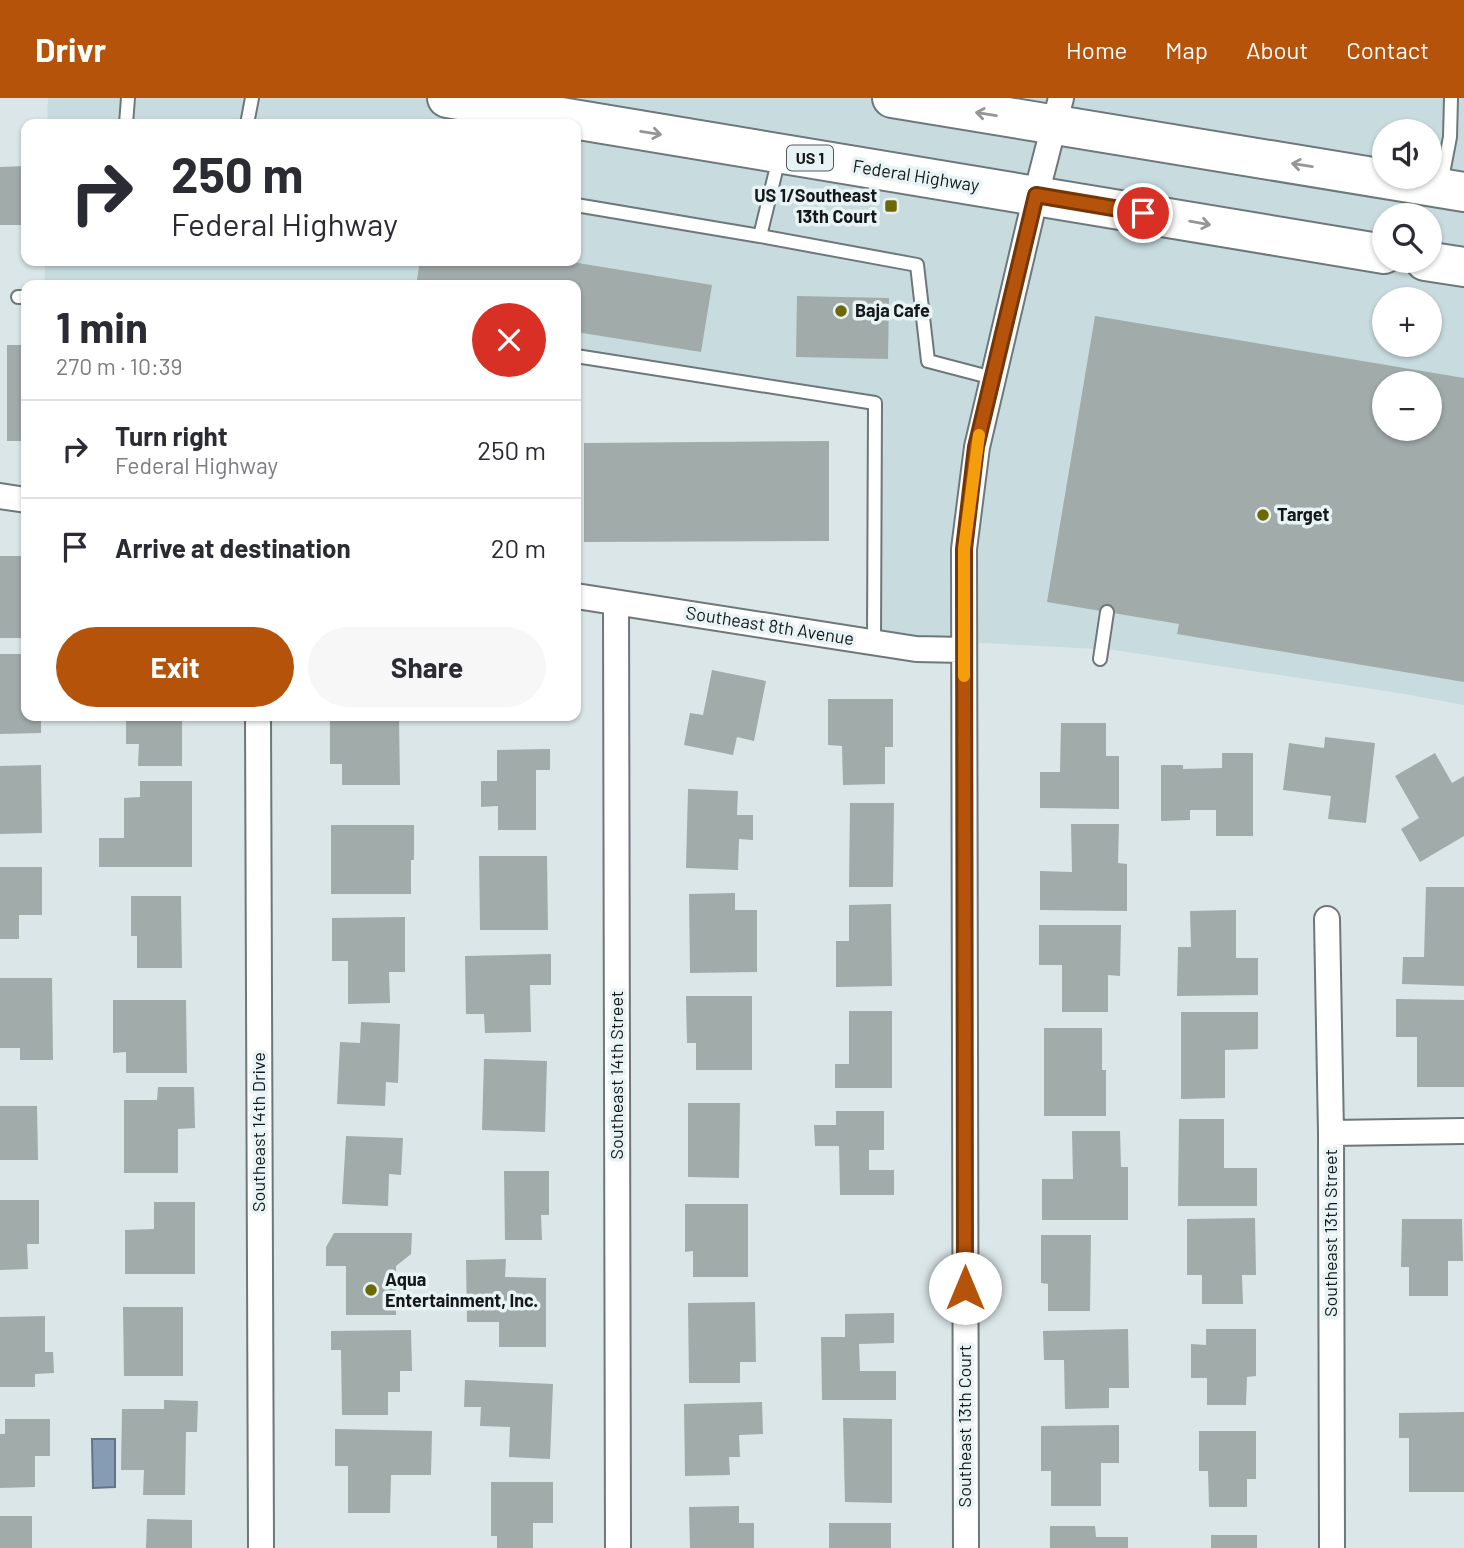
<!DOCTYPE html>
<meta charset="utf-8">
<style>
body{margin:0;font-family:Barlow,sans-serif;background:#f7f7f7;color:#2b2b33;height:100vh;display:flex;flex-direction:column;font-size:26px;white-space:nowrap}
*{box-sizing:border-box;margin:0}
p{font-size:23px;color:#7c7c81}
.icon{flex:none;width:38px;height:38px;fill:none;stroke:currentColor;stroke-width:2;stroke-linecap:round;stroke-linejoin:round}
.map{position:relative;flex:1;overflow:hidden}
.sheet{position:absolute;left:21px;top:182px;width:560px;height:441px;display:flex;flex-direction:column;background:#fff;border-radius:14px;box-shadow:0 2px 5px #0004}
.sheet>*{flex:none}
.top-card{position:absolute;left:21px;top:21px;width:560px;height:147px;border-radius:14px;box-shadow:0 2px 5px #0004;background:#fff;color:#2b2b33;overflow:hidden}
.tools{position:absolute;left:1372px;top:21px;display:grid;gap:14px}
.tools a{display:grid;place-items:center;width:70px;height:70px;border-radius:50%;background:#fff;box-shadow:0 2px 5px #0004;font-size:35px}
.pin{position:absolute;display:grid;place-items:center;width:60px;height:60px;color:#fff;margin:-30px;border:4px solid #fff;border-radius:50%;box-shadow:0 2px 7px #0007}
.me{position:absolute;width:77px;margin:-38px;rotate:0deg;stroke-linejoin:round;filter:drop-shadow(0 0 5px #0008)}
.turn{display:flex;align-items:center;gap:24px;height:147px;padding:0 35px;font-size:32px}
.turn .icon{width:91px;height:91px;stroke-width:2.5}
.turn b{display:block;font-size:49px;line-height:60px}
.round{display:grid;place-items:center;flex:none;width:74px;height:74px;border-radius:37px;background:#f7f7f7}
.head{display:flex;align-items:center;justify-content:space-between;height:119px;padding:0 35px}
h1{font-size:42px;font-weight:700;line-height:52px}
.primary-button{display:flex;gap:14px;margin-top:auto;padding:14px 35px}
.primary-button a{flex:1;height:80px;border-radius:42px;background:#b45309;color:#fff;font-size:28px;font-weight:700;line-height:80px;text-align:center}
.primary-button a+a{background:#f7f7f7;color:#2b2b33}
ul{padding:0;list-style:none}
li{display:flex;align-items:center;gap:21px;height:98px;padding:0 35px;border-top:2px solid #e1e1e2}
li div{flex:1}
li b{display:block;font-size:26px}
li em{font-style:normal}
header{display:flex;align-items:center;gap:42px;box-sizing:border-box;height:98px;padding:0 35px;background:#b45309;color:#fff}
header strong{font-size:33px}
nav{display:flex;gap:38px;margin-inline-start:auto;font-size:24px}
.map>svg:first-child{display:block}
</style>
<header>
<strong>Drivr</strong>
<nav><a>Home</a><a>Map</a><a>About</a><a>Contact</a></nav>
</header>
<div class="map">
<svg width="1464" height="1450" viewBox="0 0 1464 1450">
<rect width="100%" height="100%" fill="#dbe6e8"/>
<path fill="#c8dcdf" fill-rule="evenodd" d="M48 0H1464V607L1405 596 1114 552 983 545 919 544 881 535V298L576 251V187H377L375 186 44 187 45 163H576V26H47ZM1384 33H1430V79H1384ZM1384 117H1430V163H1384ZM1384 201H1430V247H1384ZM1384 285H1430V331H1384Z"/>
<path fill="#859cb4" stroke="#637485" stroke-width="2" d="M92 1341H115V1389L93 1390Z"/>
<path fill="#a0abaa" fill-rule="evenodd" d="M26 68V127H0V69Z
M420 163H566L712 187 701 254 576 234V187H416Z
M797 198 889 200 888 261 796 259Z
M1095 218 1464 280V584L1177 536 1179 526 1047 504ZM1384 285H1430V331H1384Z
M7 247H26V343H7Z
M829 343V443L584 444V345Z
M0 458H26V540H0Z
M0 556H26V618H41V635L0 636Z
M712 572 766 583 754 643 737 639 733 657 684 647 690 615 703 617Z
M828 601H893V649H885V686L843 687 842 648 828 647Z
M140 618H182V668H138L139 646H126V619Z
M330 618H399L400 687H342V666H330Z
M1061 625H1106V658H1119V711L1040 710V674H1060Z
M1325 639 1375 645 1366 725 1328 721 1331 698 1283 692 1289 645 1324 650Z
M550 651V672H536V732H498V708L481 709V683H497V652Z
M1222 655H1253V738H1216V712H1190V722L1161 723V667H1183V671L1222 670Z
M1435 655 1452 685 1464 678V738L1420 764 1401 731 1419 720 1395 678Z
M41 667 42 735 0 736V668Z
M140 683H192V769H99V740H124V700L140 699Z
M688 691 738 693 737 717H753V742L739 741 738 772 686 770Z
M850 705H894L893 789H849Z
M1071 726H1119L1118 765 1127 766V813L1040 812V773L1072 774Z
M331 727H414V762H411V796H331Z
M479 758H547L548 832H480Z
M0 769H42V817H19V841H0Z
M1426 789H1464V888L1402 886 1403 859H1424Z
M735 795V812H757V874L690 875 689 796Z
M131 798H181L182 870H137V838H131Z
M891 806 892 888 836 889V843H849V807Z
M1236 812V860H1258V897L1177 898 1178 849H1191L1190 813Z
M405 819V874H389L390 905 348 906V863H332V820Z
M1039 827H1121L1120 878 1108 877V914H1062V867H1039Z
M551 856V887H530L531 934 485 935 484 916H466L465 858Z
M0 880H52L53 962H20V950H0Z
M686 898H752V972H696V945H687Z
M1396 901 1464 902V989H1417V939H1396Z
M113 902H186L187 975H126V954L113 955Z
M849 913H892V990H835V966H849Z
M1181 914H1258V951L1225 952V1000L1181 1001Z
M361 924 400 926 398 985 386 984 385 1008 337 1006 340 944 360 945Z
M1044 930H1102V972H1106V1018H1044Z
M484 961 547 963 545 1034 482 1032Z
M158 989H194L195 1030 178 1031V1075H124V1002H157Z
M688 1005H740L739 1080 688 1079Z
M0 1008H37L38 1062H0Z
M836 1013H884V1052H869V1072H894V1097H840L839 1048H815L814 1027H836Z
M1179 1021H1224V1070H1257V1108H1178Z
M1072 1033H1120L1121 1069H1128V1122H1042V1081H1073Z
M346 1038 403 1040 401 1077 389 1076 388 1108 342 1106Z
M504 1073H549V1117H541L542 1142H505Z
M0 1102H39V1146H27L28 1171 0 1172Z
M154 1104H195V1176H125V1132L154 1131Z
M685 1106H748V1179H693V1153L685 1154Z
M1255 1120 1256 1177H1242L1243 1206H1202V1177H1187V1121Z
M1402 1121H1462L1463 1163H1448V1198H1409V1169H1401Z
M334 1135H412L411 1156 396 1168V1217H346V1168H326V1149Z
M1041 1137H1091L1090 1213H1048V1186L1041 1185Z
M506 1161 505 1179 546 1180V1249H499V1224H467L466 1162Z
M755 1204 756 1264H740V1285H689L688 1205Z
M123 1209H183V1278H124Z
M894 1215V1245L859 1246 860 1273H896V1302H822L821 1239H845V1216Z
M45 1218V1254H53L54 1275 35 1276V1289H0V1219Z
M1128 1231 1129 1290H1109V1310L1065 1311 1064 1262H1044L1043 1233Z
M1206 1231H1256V1278L1247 1279 1246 1307H1207V1280H1191V1246L1206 1247Z
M411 1232 412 1273H400V1294H388V1317H342L341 1252H331V1233Z
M465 1282 553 1286 550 1361 509 1359 510 1329 480 1328 481 1309H464Z
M164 1302 198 1303 197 1334H186L185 1397H143L144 1372H121L122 1311H164Z
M762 1304 763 1336 739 1337 740 1359H729L730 1377 685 1378 684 1306Z
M1464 1314V1394H1409V1340H1399V1315Z
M843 1320 892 1321V1405L845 1404Z
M5 1321H50V1358H35V1389L0 1390V1336H5Z
M1119 1327V1365H1101V1408H1051V1373H1041V1328Z
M335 1331 432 1333 431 1377H391L390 1415H348V1368H335Z
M1199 1333H1256V1381H1247V1409H1209L1208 1373H1199Z
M491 1384H553V1425H533V1450H497V1438H491Z
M739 1408V1425H754V1450H690L689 1409Z
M0 1418H32V1450H0Z
M147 1421 192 1422V1450H146Z
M829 1425H891V1450H829Z
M1050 1428H1095L1096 1439H1128V1450H1050Z
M1211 1437H1257V1450H1211Z"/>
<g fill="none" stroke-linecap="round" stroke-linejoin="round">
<g stroke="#6e7779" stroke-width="16">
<path id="service" d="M126 26 128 0
M247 26 252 0
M779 60 760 138 917 167 928 263 993 280
M1441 86 1450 39 1451 0
M576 107 760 138
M18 199H26
M576 258 875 305 874 544
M1100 561 1107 514"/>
</g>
<g stroke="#6e7779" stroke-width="28">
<path id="minor" d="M0 398 26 402
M576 498 916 551 964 552
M616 505 618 1450
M258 618 261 1450
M1327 821 1331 1035 1332 1450
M1331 1035 1464 1033
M966 1450 964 451 977 349 1036 97 1061 0"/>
</g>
<g stroke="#6e7779" stroke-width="42">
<path id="primary" d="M447 0 1384 156
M892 0 1464 94
M1425 163 1464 169"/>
</g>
<use href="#service" stroke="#fff" stroke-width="12"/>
<use href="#minor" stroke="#fff" stroke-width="24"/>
<use href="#primary" stroke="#fff" stroke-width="38"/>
</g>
<defs><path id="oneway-shaft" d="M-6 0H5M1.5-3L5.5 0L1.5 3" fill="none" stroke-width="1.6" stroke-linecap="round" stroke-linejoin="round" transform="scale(1.75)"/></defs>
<g stroke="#959797">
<use href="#oneway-shaft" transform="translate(986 16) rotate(-171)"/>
<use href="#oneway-shaft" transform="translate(651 35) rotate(9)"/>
<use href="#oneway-shaft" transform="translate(1302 67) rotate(-171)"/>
<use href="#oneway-shaft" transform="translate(1200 125) rotate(10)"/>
</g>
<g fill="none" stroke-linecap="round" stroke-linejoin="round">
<g stroke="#753606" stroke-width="18">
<path id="route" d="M965 1190 964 451 976 349 1036 97 1143 115"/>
</g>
<use href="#route" stroke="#b45309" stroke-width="12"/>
<path stroke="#f59e0b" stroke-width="12" d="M964 578V451L979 337"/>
</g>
<g fill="#6d6a05" stroke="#e8f3f5" stroke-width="2.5">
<rect x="884" y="101" width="14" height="14" rx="3.5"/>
<circle cx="841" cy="213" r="7"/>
<circle cx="1263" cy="417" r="7"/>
<circle cx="371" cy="1192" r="7"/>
</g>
<g text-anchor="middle" stroke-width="7" stroke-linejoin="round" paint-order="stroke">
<rect fill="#e8f3f5" stroke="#545a5a" stroke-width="2" x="787" y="47.5" width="46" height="25" rx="5"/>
<g font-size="16" font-weight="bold" fill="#141818">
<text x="810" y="66">US 1</text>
</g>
<g font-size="18" fill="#141818" stroke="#e8f3f5">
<text transform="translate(916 78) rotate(9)" y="6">Federal Highway</text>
<text transform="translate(770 528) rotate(9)" y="6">Southeast 8th Avenue</text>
<text transform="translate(617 977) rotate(-90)" y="6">Southeast 14th Street</text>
<text transform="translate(259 1034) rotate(-90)" y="6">Southeast 14th Drive</text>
<text transform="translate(1331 1135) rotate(-90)" y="6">Southeast 13th Street</text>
<text transform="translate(965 1328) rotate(-90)" y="6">Southeast 13th Court</text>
</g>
<g font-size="18" font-weight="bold" fill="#141818" stroke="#e8f3f5" text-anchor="start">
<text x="877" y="104" text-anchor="end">US 1/Southeast<tspan x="877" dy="21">13th Court</tspan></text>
<text x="855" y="219">Baja Cafe</text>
<text x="1277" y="423">Target</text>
<text x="385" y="1188">Aqua<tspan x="385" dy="21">Entertainment, Inc.</tspan></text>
</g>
</g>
</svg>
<div class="tools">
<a><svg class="icon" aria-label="sound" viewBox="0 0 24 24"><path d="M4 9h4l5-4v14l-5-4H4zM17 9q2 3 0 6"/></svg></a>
<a><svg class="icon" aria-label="search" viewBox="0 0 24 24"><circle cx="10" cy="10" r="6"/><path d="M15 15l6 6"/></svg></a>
<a>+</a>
<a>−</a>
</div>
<div class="pin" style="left:1143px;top:115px;background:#d93025"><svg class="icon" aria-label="arrive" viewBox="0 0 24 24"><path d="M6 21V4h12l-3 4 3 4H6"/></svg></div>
<svg class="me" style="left:965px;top:1190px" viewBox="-20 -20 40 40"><circle r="19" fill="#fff"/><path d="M0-13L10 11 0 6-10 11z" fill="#b45309"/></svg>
<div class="top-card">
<div class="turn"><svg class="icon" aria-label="right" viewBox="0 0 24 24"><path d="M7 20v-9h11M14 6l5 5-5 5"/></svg><div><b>250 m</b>Federal Highway</div></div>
</div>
<section class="sheet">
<div class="head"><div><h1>1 min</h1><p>270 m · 10:39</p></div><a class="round" style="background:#d93025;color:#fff"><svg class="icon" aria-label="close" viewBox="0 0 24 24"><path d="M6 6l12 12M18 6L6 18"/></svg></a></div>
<ul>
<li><svg class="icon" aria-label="right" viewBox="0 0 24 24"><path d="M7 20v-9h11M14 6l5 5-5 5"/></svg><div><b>Turn right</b><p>Federal Highway</p></div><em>250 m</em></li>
<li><svg class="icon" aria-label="arrive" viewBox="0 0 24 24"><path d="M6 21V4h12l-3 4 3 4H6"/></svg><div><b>Arrive at destination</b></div><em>20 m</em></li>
</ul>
<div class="primary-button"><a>Exit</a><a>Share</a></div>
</section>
</div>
